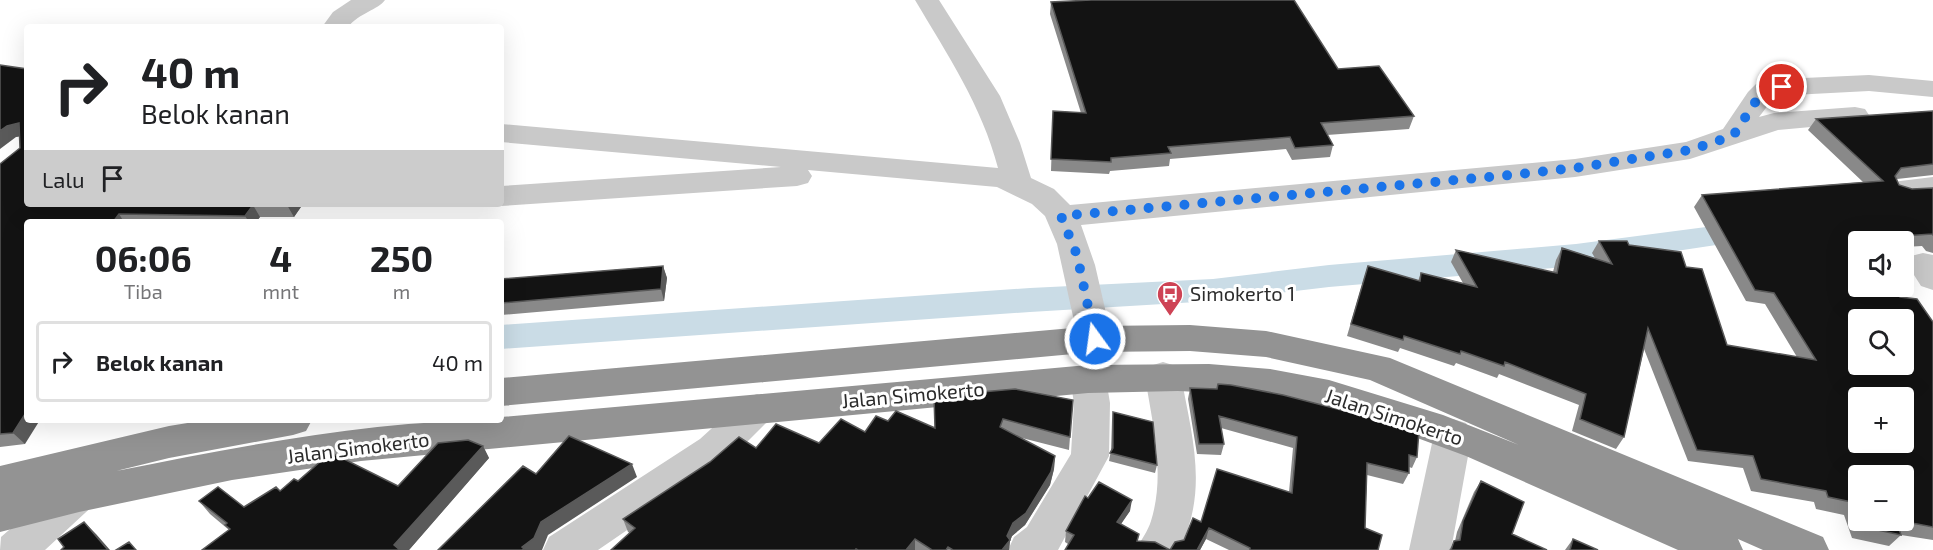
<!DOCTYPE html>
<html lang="id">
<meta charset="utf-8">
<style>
body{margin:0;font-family:"Exo 2",sans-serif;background:#f2f2f2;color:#202124;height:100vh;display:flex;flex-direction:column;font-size:22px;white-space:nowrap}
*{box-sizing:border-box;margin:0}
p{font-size:20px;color:#757577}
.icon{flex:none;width:33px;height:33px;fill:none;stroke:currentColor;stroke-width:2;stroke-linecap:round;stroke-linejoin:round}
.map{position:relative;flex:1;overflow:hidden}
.panel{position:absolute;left:24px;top:219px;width:480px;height:204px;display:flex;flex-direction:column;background:#fff;border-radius:6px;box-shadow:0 6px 24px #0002}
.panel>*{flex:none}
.top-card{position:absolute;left:24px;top:24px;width:480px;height:183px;border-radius:6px;box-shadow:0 6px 24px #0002;background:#fff;color:#202124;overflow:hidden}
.fabs{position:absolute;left:1848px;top:231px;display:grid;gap:12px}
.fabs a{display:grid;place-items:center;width:66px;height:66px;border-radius:6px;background:#fff;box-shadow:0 6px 24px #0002;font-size:30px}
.pin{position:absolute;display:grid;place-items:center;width:51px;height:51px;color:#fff;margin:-26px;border:3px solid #fff;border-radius:50%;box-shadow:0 2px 6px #0007}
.me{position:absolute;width:66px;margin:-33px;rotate:346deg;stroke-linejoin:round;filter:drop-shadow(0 0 4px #0008)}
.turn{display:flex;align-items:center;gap:21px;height:126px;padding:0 18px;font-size:27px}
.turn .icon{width:78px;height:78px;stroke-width:2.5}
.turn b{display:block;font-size:42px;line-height:51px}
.then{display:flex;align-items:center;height:57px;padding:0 18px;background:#0003;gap:12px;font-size:22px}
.eta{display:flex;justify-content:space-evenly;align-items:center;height:102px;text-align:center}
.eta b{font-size:36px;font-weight:700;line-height:42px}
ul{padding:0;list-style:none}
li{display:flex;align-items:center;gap:18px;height:81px;margin:0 12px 9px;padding:0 6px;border:3px solid #e0e0e0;border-radius:6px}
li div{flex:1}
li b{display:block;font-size:22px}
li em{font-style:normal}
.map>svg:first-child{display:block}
</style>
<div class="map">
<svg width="1933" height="550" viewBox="0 0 1933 550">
<rect width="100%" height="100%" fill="#fff"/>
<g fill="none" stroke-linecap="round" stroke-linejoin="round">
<path fill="#cadce6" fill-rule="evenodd" d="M1752 221 1763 224 1767 231 1763 238 1576 266 1329 287 1213 301 1030 312 501 349V325L1030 288 1213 279 1329 265 1576 244Z"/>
<path fill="#c9c9c9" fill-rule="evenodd" d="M351 0H385C378 10 359 13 348 27H322L333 12Z
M915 0H939L1000 96 1020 143 1031 178 1054 189 1070 205 1575 159 1686 142 1723 129 1748 92 1756 84 1766 82 1782 79 1869 75 1933 81V97L1869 91 1775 96 1759 117 1774 113 1855 107 1865 109 1869 115 1865 121 1855 123 1778 130 1690 159 1575 177 1081 225 1095 265 1112 339 1107 348 1095 352 1083 348 1078 339 1057 244 1045 216 1032 204 997 187 808 170 812 176 808 183 797 186 501 206 494 204H501V186L781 167 501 142V124L998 168C982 106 947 54 915 0Z
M1933 177V197L1903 199 1892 196 1888 189 1892 182Z
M1923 253 1933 255V290L1921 286 1907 264 1911 256Z
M1163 362 1176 366 1181 376C1192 437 1209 491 1179 550H1136C1141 540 1148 531 1151 521 1166 473 1152 423 1145 376L1150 366Z
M1088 365 1101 369 1106 379 1110 403 1109 456 1058 550H1008L1014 537 1027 527 1071 454 1074 403 1070 379 1075 369Z
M757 394 770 399 776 409 770 419 728 461 598 550H543L549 537 700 439 744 399Z
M1453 419 1466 423 1472 434 1451 550H1409L1434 434 1440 423Z
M84 472 98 477 104 489 98 501 45 550H0L1 537 70 477Z"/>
<path fill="#939393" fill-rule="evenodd" d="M1190 325 1266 331 1390 358 1823 537 1829 550H1763L1738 539 1743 550H1678L1466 456 1374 422 1329 408 1300 402 1240 394 1178 391 1088 393 361 461 232 480 79 512 0 532V466L169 426 206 420H312L306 431 293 435 169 458 116 471C243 446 372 420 501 420V417L1088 365 1209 364 1270 369 1329 380 1443 415 1519 445 1370 380 1266 357 1190 351 1095 352 501 406V378L1095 326Z"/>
</g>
<path fill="#898989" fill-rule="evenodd" d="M1051 2 1338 69 1414 116 1409 129 1327 135 1333 145 1330 157 1292 160 1286 149 1170 159 1169 166 1110 171 1109 174 1051 171 1053 111 1081 113 1050 14Z
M27 69V204H303L294 217H260L256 222H27L25 444 0 447V164L20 148V136L16 137Z
M1933 111V175L1897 179 1899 185 1912 189 1933 188V253L1926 251 1922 246 1904 247V242H1858L1900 297 1933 322V540L1901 535 1889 546 1852 538 1844 515 1816 509 1814 502 1751 491 1743 468 1688 461 1644 349 1624 437 1616 449 1572 431 1579 405 1499 374 1497 378 1456 363 1454 366 1400 348 1398 352 1347 336 1364 278 1368 266 1418 281 1421 273 1463 283 1451 262 1456 250 1553 272 1556 260 1562 248 1595 258 1592 253 1599 241 1629 245 1686 267 1727 345 1797 357 1765 304 1746 301 1694 207 1702 195 1863 182 1808 130 1816 119ZM1858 476 1904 520H1858Z
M663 266 667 278 664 301 501 315V279Z
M1190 388 1417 457 1412 468 1409 467V473L1403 484 1367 475 1365 528 1378 550H1229L1206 539 1200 550H1170L1184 540 1201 522 1289 492 1293 448 1221 428 1224 444 1221 455 1197 454 1188 399Z
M934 397 1070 437 1069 450 1018 437 1055 456 1054 469 1050 485 1025 525 1012 536 1010 541 1009 550H611L630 533 628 532 623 519 756 448 819 443 865 432 888 421 935 428Z
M1113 412 1157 465 1155 473 1109 461 1111 450 1112 420Z
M483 446 489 458 409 550H202L229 530 210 514 199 501 244 507 280 491 298 481 398 486Z
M1481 481 1512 534 1547 550H1449L1455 541 1457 532 1474 492Z
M1130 511 1120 524 1137 541 1068 544 1065 542 1066 531Z
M1573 539 1598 550H1565Z"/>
<path fill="#5a5a5a" d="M19 123 27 135 16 137 0 149V131L7 126Z
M288 204H303L294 217 287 205Z
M253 205 260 217 256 222H249L245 216Z
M119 214 124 222H113Z
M663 266 667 278 664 301 661 289Z
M27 411V420H40L25 444 13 433Z
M483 446 489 458 409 550H398L394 545Z
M1055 456 1054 469 1050 485 1025 525 1012 536 1010 541 1009 550H1002L1007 536 1013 523Z
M632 464 637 477 548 535 542 550H522V547L541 522Z
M1132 500 1130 511 1115 533 1117 522Z
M84 522 96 534 110 550H108Z
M1209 528 1206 539 1200 550H1197Z
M915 539V550H906Z"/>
<path fill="#131313" stroke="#5a5a5a" stroke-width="1.5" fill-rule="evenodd" d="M1091 0H1294L1338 69 1379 66 1414 116 1321 123 1333 145 1295 148 1290 137 1168 147 1171 153 1111 158V162L1051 159 1053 111 1086 113 1051 2Z
M0 65 27 69V204H288L287 205H253L245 216 119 214 113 222H27V411L13 433 0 434V164L20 148 19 123 7 126 0 131Z
M1933 111V164L1901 168 1895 176 1899 185 1912 189 1933 188V235L1932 234 1861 239 1863 242H1858V286H1893L1900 297 1917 299 1933 322V527L1896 520H1904V476H1858V511L1856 503 1828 497 1826 491 1761 479 1753 456 1697 450 1648 328 1624 437 1580 419 1586 394 1505 362 1504 366 1461 351 1460 354 1404 336 1403 340 1351 324 1368 266 1420 281 1421 273 1477 287 1456 250 1557 273 1562 248 1612 264 1599 241H1627L1629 245 1681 252 1686 267 1702 269 1727 345 1816 360 1774 293 1755 290 1702 195 1883 181 1816 119ZM1858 320H1904V364H1858ZM1858 398H1904V442H1858Z
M663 266 661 289 501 303V279Z
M1218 384 1231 385 1283 395 1419 430 1417 457 1409 455V473L1367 463 1365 528 1382 535 1378 550H1250V548L1209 528 1197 550H1170L1175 542 1184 540 1193 518 1201 522 1217 469 1292 493 1297 437 1219 416 1224 444H1199L1190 388 1217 389Z
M1015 389 1073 400 1070 437 1003 419 1000 427 1055 456 1051 472 1026 513 1013 523 1007 536 1010 540 1002 550H953L948 547 946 550H932L915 539 906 550H858L856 549 855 550H611L635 528 623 519 710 462 739 437 756 448 776 424 819 443 841 419 865 432 876 416 888 421 896 411 935 428 934 397 970 395V393Z
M1113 412 1153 422 1157 465 1110 453 1113 448Z
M569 436 632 464 541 522 534 538 522 547 524 549 522 550H438L523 466 536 474Z
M468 440 483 446 394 545 400 550H202L230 529 225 525 227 523 199 501 218 487 244 507 276 487 280 491 294 479 298 481 329 454H334L398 486 438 443Z
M1481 481 1524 502 1512 534 1547 550H1451L1454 541 1460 540 1463 521Z
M1099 482 1132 500 1117 522 1139 534 1137 541 1155 542 1170 550H1065L1074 535 1066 531 1085 496 1088 498Z
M1862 520H1896L1901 535 1864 527Z
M84 522 108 550H61L64 547 58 539Z
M1573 539 1598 550H1570Z
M129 542 136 550H116Z"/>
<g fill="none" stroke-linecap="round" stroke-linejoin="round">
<path stroke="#1a73e8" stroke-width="10" stroke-dasharray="0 18" d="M1095 339 1077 255 1061 216 1511 175 1575 168 1690 150 1733 136 1758 98 1766 90 1782 87"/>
</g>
<defs>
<g id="bus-pin" transform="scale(1.35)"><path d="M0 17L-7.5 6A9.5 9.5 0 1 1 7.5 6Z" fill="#ce4355" stroke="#fff"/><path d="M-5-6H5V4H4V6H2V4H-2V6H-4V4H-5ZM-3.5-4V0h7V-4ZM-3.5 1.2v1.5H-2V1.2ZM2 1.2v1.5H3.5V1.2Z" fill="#fff"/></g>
</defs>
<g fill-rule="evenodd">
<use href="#bus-pin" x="1170" y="294"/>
</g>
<g text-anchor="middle" stroke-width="6" stroke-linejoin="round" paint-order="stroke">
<g font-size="20" fill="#2c2c2c" stroke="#fff" text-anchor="start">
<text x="1190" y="301">Simokerto 1</text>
</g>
<g font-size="20" fill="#2c2c2c" stroke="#fff">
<text transform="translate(913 395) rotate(-5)" y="7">Jalan Simokerto</text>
<text transform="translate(1394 417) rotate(18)" y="7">Jalan Simokerto</text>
<text transform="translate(358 448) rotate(-7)" y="7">Jalan Simokerto</text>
</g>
</g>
</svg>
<div class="fabs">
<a><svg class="icon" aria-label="sound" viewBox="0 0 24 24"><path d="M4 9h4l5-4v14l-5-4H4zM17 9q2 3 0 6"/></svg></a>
<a><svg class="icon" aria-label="search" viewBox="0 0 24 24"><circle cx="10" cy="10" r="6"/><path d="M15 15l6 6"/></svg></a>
<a>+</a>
<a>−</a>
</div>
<div class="pin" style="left:1782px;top:87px;background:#d93025"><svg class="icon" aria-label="arrive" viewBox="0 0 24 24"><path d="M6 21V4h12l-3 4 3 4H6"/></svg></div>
<svg class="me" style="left:1095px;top:339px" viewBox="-20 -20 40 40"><circle r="17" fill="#1a73e8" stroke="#fff" stroke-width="3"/><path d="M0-11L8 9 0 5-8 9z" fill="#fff"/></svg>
<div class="top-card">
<div class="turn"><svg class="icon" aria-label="right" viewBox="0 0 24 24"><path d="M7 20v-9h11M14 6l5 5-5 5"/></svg><div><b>40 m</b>Belok kanan</div></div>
<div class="then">Lalu<svg class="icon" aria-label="arrive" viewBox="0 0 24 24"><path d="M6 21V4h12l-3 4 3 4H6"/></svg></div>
</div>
<section class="panel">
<div class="eta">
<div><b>06:06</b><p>Tiba</p></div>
<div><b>4</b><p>mnt</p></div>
<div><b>250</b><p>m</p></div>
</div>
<ul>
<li><svg class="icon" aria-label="right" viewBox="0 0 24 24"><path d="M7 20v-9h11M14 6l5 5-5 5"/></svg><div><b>Belok kanan</b></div><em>40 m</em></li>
</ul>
</section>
</div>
